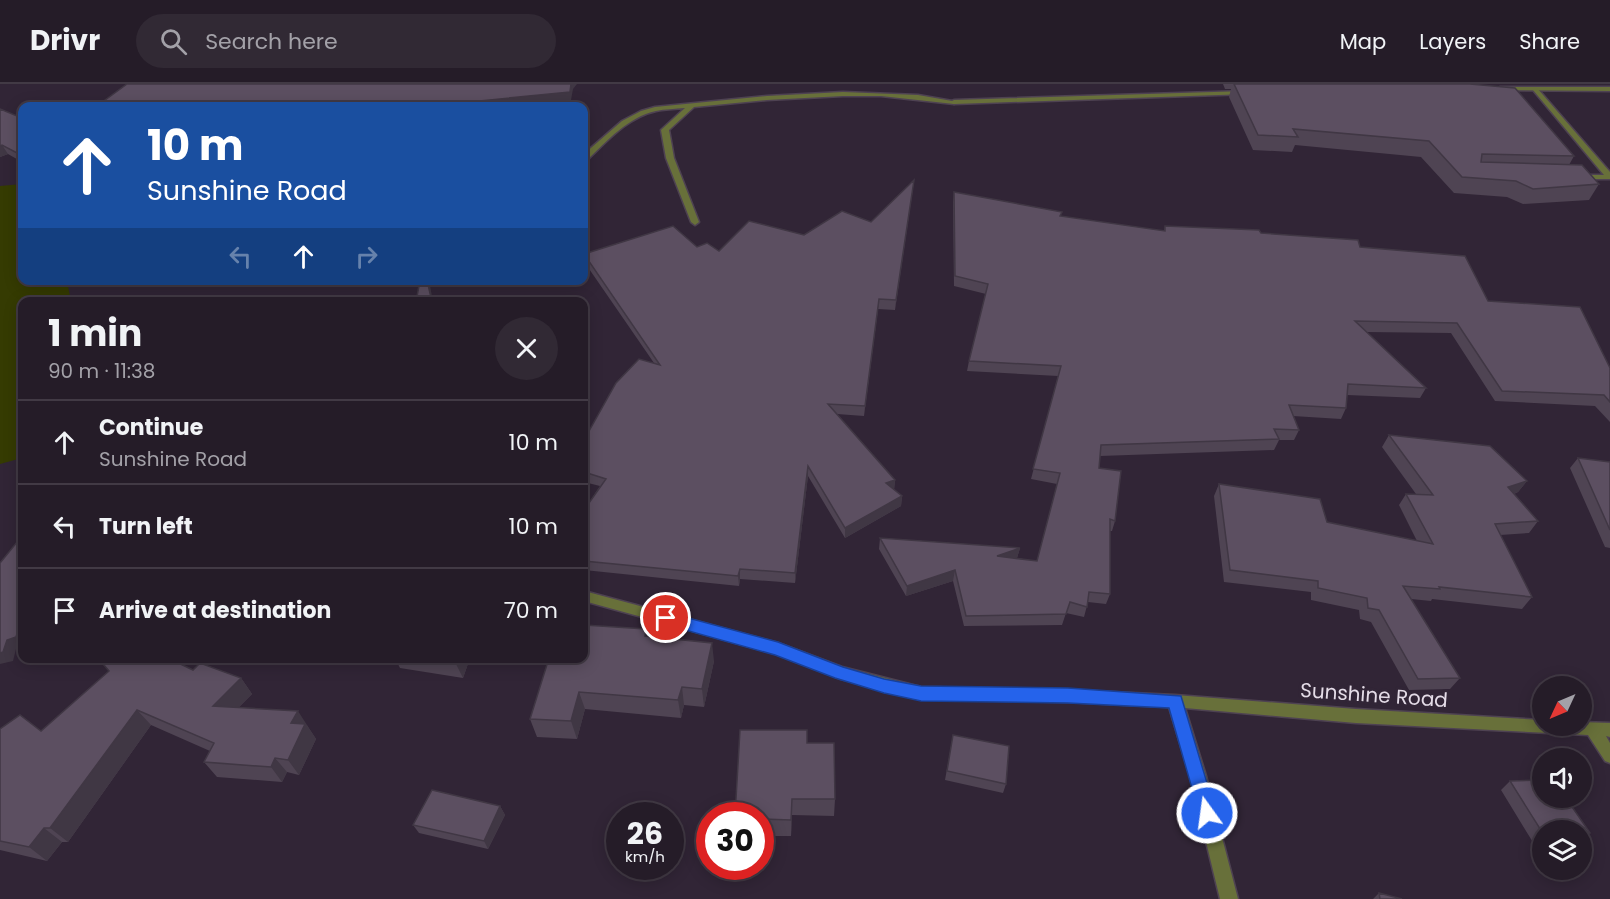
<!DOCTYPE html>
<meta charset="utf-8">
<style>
body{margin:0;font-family:Poppins,sans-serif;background:#312934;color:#f1f3f6;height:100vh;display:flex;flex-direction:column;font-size:22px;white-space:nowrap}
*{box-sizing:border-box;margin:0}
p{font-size:20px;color:#a3a1a8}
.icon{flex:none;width:33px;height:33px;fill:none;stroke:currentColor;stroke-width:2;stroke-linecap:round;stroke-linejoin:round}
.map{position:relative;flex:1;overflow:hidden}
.details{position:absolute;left:18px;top:213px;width:570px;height:366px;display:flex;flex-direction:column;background:#251c28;border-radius:12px;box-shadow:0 3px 15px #0003,0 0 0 2px #423a45}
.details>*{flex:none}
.banner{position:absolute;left:18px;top:18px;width:570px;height:183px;border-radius:12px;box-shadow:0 3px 15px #0003,0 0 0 2px #423a45;background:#1a4fa0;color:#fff;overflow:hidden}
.needle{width:39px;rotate:226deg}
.buttons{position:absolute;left:1532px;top:592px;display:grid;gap:12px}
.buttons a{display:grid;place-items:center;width:60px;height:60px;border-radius:50%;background:#251c28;box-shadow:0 3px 15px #0003,0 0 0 2px #423a45;font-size:30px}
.speed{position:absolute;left:606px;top:718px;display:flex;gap:12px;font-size:30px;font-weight:700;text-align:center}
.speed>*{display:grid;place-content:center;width:78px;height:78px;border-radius:50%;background:#251c28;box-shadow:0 3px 15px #0003,0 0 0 2px #423a45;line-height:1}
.speed small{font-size:15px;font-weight:400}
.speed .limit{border:9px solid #d22;background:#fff;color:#111}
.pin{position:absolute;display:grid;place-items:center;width:51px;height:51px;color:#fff;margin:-26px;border:3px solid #fff;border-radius:50%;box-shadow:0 2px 6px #0007}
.me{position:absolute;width:66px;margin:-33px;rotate:346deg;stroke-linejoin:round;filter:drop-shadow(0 0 4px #0008)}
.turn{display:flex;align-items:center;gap:21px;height:126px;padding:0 30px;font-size:27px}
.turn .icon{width:78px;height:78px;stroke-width:2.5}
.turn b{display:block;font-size:42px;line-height:51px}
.lanes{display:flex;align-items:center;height:57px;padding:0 30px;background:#0003;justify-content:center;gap:30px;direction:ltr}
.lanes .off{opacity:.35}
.round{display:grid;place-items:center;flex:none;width:63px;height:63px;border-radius:32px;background:#312934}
.summary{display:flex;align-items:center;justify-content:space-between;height:102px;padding:0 30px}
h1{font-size:36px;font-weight:700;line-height:45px}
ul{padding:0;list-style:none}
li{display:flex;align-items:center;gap:18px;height:84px;padding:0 30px;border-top:2px solid #423a45}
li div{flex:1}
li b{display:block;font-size:22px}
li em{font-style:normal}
header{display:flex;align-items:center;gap:36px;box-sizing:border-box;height:84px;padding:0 30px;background:#251c28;border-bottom:2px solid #423a45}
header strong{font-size:28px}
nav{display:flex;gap:33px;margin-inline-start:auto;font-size:21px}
.search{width:420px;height:54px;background:#312934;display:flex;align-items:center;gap:15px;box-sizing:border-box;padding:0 21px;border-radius:33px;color:#a3a1a8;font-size:22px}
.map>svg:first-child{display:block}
</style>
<header>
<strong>Drivr</strong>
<div class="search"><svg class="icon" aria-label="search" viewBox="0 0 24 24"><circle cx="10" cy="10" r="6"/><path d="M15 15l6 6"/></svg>Search here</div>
<nav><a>Map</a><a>Layers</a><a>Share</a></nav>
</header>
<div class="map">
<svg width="1610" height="815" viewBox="0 0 1610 815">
<rect width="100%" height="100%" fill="#312536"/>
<path fill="#353b02" d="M22 100V196L67 197 71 217 22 218V374L0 380V102Z"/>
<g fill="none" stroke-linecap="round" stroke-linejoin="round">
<g stroke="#4e4252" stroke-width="3">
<path id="lane" d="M1533 4H1537L1610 88V95H1575V91H1604L1533 6Z
M843 8 918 11 958 18 954 20 881 12H843L767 16 694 23 669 46 674 74 699 138 695 141 691 138 666 74 661 46 685 24C675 25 665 25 656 27 628 33 607 57 587 76H584V70L622 37 641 27 655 23 767 12Z"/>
</g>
<g stroke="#4e4252" stroke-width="3">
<path id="street" d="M1500 3H1610V7L1498 6 1497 5Z
M1246 7 1249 9 1248 10 954 20 950 18 954 16Z
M584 507 778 559 842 583 921 603 1068 606 1175 611 1356 625 1542 636V642H1581V638L1610 639V653L1606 652 1610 659V679L1605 677 1588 651 1356 639 1185 624 1206 692 1238 815H1220L1190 692 1169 623 1068 618 921 615 841 595 776 570 584 517Z"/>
</g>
<use href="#lane" fill="#68703a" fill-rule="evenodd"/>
<use href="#street" fill="#68703a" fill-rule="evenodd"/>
</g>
<path fill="#4f4453" d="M1223 0H1470L1574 72 1569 81 1599 100 1589 116 1523 120 1507 113 1454 109 1421 73 1295 61 1292 68 1253 66 1229 13 1231 5H1225Z
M0 25 22 34V78L8 70 0 73Z
M914 96 895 226 878 225 864 332 837 330 895 396 894 406 902 412 901 422 845 454 808 392 795 499 740 495 739 502 584 486V426L600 402 584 398V356L654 279 585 179 584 170 697 163 719 167 871 138Z
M954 108 1061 132 1164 147 1165 142 1261 149 1360 163 1488 217 1610 284V338L1595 322 1495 317 1451 249 1366 248 1426 304 1420 314 1347 311 1346 324 1341 335 1293 332 1299 346 1294 356H1279L1274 366 1100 372 1099 384 1115 437 1112 447H1110V510L1106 520 1088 518 1084 533 1066 529 1062 541 964 542 953 497 906 512 879 465 880 454 1020 464 1017 474 1037 477 1057 400 1031 395 1058 292 967 287 969 277 986 210 954 202 953 118Z
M1389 351 1527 397 1518 408 1514 410 1538 437 1529 449 1500 451 1532 513 1522 525 1432 515 1431 517 1411 515 1460 594 1450 605 1409 606 1371 538 1360 535 1359 526 1311 516V508L1224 498 1214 412 1219 400 1327 438 1417 457 1399 421 1406 410H1416L1382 363Z
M1578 374 1610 378V464L1605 463 1570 384Z
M647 552 714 577 704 623 684 621 681 634 585 625 577 655 537 653 530 635Z
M395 574H470L463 594 400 584Z
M193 586 241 594 252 610 238 624 308 642V643L316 655 299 691 287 688 282 698 217 693 204 678 210 667 151 641 68 758H62L47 777 0 766V645L41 647 109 587Z
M953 651 1006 700 1003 709 945 696Z
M807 659 835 715 834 732 792 731 791 752H760V732Z
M1510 697 1542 747V760H1534L1501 706Z
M500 722 505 731 488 765 419 749 413 741Z
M1590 749 1581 756V750Z
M1379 809 1402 815H1373Z"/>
<path fill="#403744" d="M571 0H577L573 5 571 16 508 22H438V21Z
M2 61 8 70 0 73V62Z
M22 65V76L19 70Z
M914 96 913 105 895 226 896 216Z
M427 196H429L433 218H432Z
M879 215 878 225 864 332 865 322Z
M808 382V392L795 499V489Z
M895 396 894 406 886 399Z
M1527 397 1518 408 1499 415 1508 403Z
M902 412 901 422 845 454V444Z
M1020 464 1017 474 997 472Z
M740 485V495L739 502 738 492Z
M955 486 953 497 906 512 907 502Z
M22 534V564L16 565 13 577 0 580V569L7 556Z
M712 559 714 577 704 623 702 605Z
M455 574H470L463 594 454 576Z
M241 594 252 610 225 637 213 622Z
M682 603 684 621 681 634 678 616Z
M579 608 585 625 577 655 571 637Z
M137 626 151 641 68 758 50 744Z
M298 627 316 655 299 691 288 676 291 639Z
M275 674 287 688 282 698 271 683Z
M792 715V731L791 752V736Z
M500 722 505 731 488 765 484 757Z
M44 744 62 758 47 777 29 763Z"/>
<path fill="#5c4f61" stroke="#403744" stroke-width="1.5" d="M127 0H571L570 8 438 21 439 22H97Z
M1234 0H1470L1515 4 1574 72 1482 70 1481 78 1582 81 1599 100 1533 105 1516 97 1462 93 1429 57 1293 45 1298 53 1258 51Z
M0 25 22 34V65L19 70 2 61 0 62Z
M914 96 896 216 879 215 865 322 828 320 895 396 886 399 902 412 845 444 808 382 795 489 740 485 738 492 584 477V426L606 395 584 388V356L616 299 639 275 660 281 584 170 673 142 697 163 707 159 719 167 749 137 804 151 842 127 871 138Z
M954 108 1062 128 1060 132 1165 147V142L1259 146 1261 149 1358 156 1360 163 1465 172 1488 217 1580 223 1610 284V318L1604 311 1502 307 1457 239 1355 237 1426 304 1348 300 1346 324 1289 321 1299 346 1274 345 1279 355 1101 361 1099 384 1121 387 1115 437 1110 435V510L1089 508 1087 523 1070 518 1066 530 966 532 955 486 907 502 880 454 1020 464 997 472 1037 477 1060 389 1033 385 1061 282 969 277 988 200 955 192Z
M420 196H427L432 218H416Z
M1389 351 1490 362 1527 397 1508 403 1538 437 1495 440 1532 513 1439 503 1440 505 1403 502 1460 594 1418 595 1379 526 1368 524 1367 514 1318 504V497L1230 486 1219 400 1320 415 1327 438 1433 460 1406 410 1433 411Z
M1578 374 1610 378V446Z
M22 452V534L16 553 7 556 3 568 0 569V479Z
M584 541 646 545 645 552 712 559 702 605 682 603 678 616 579 608 571 637 530 635 549 574H584Z
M98 574H168L193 586 200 579 241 594 213 622 298 627 291 639 305 640 288 676 275 674 271 683 204 678 214 659 137 626 50 744H44L29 763 0 757V645L20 631 41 647 109 587Z
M740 646H807V659H834L835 715H792L791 736 760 735V732H735Z
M953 651 1009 662 1006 700 947 687Z
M1542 696V714H1566L1590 749 1581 750V747H1542V748L1510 697Z
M432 706 500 722 484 757 413 741Z
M1379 809 1402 815H1380Z"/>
<path fill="#2563eb" stroke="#184099" stroke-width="1.5" d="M666 528 778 558 843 583 884 595 921 602 1068 604 1181 612 1216 729 1214 736 1207 738 1201 736 1169 624 1068 619 921 617 884 609 835 594 775 571 660 539 658 534 660 530Z"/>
<g text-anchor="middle" stroke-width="6" stroke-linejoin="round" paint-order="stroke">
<g font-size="20" fill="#e4dce7" stroke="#312536">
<text transform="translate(1374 611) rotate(4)" y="7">Sunshine Road</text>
</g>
</g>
</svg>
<div class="buttons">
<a><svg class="needle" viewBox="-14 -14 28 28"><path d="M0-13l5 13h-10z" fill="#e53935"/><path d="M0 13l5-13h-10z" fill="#a3a1a8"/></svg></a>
<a><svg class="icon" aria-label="sound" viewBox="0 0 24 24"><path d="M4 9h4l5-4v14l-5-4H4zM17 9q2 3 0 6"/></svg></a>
<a><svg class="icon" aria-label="layers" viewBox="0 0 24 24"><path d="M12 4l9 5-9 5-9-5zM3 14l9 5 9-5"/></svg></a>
</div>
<div class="speed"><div>26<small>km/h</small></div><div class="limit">30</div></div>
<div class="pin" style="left:666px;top:534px;background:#d93025"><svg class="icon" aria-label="arrive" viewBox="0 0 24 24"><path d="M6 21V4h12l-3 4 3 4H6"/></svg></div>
<svg class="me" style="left:1207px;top:729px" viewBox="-20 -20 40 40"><circle r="17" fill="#2563eb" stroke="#fff" stroke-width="3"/><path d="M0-11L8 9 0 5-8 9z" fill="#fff"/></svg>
<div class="banner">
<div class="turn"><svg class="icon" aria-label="ahead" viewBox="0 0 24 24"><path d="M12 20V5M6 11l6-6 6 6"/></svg><div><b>10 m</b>Sunshine Road</div></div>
<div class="lanes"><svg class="icon off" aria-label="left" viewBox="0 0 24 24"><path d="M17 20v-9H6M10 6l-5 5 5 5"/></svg><svg class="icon" aria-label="ahead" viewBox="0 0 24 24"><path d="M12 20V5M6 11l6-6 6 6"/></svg><svg class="icon off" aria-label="right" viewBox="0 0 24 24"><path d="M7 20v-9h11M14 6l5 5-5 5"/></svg></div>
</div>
<section class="details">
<div class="summary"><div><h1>1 min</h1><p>90 m · 11:38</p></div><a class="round"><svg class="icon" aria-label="close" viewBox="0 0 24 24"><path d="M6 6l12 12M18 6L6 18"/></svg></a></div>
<ul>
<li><svg class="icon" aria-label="ahead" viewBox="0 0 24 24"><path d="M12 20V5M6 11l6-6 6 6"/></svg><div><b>Continue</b><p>Sunshine Road</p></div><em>10 m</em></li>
<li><svg class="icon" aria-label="left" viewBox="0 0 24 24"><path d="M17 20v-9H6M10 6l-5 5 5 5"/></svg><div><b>Turn left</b></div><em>10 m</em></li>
<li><svg class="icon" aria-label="arrive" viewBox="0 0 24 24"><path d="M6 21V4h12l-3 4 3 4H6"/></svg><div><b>Arrive at destination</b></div><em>70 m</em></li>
</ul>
</section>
</div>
